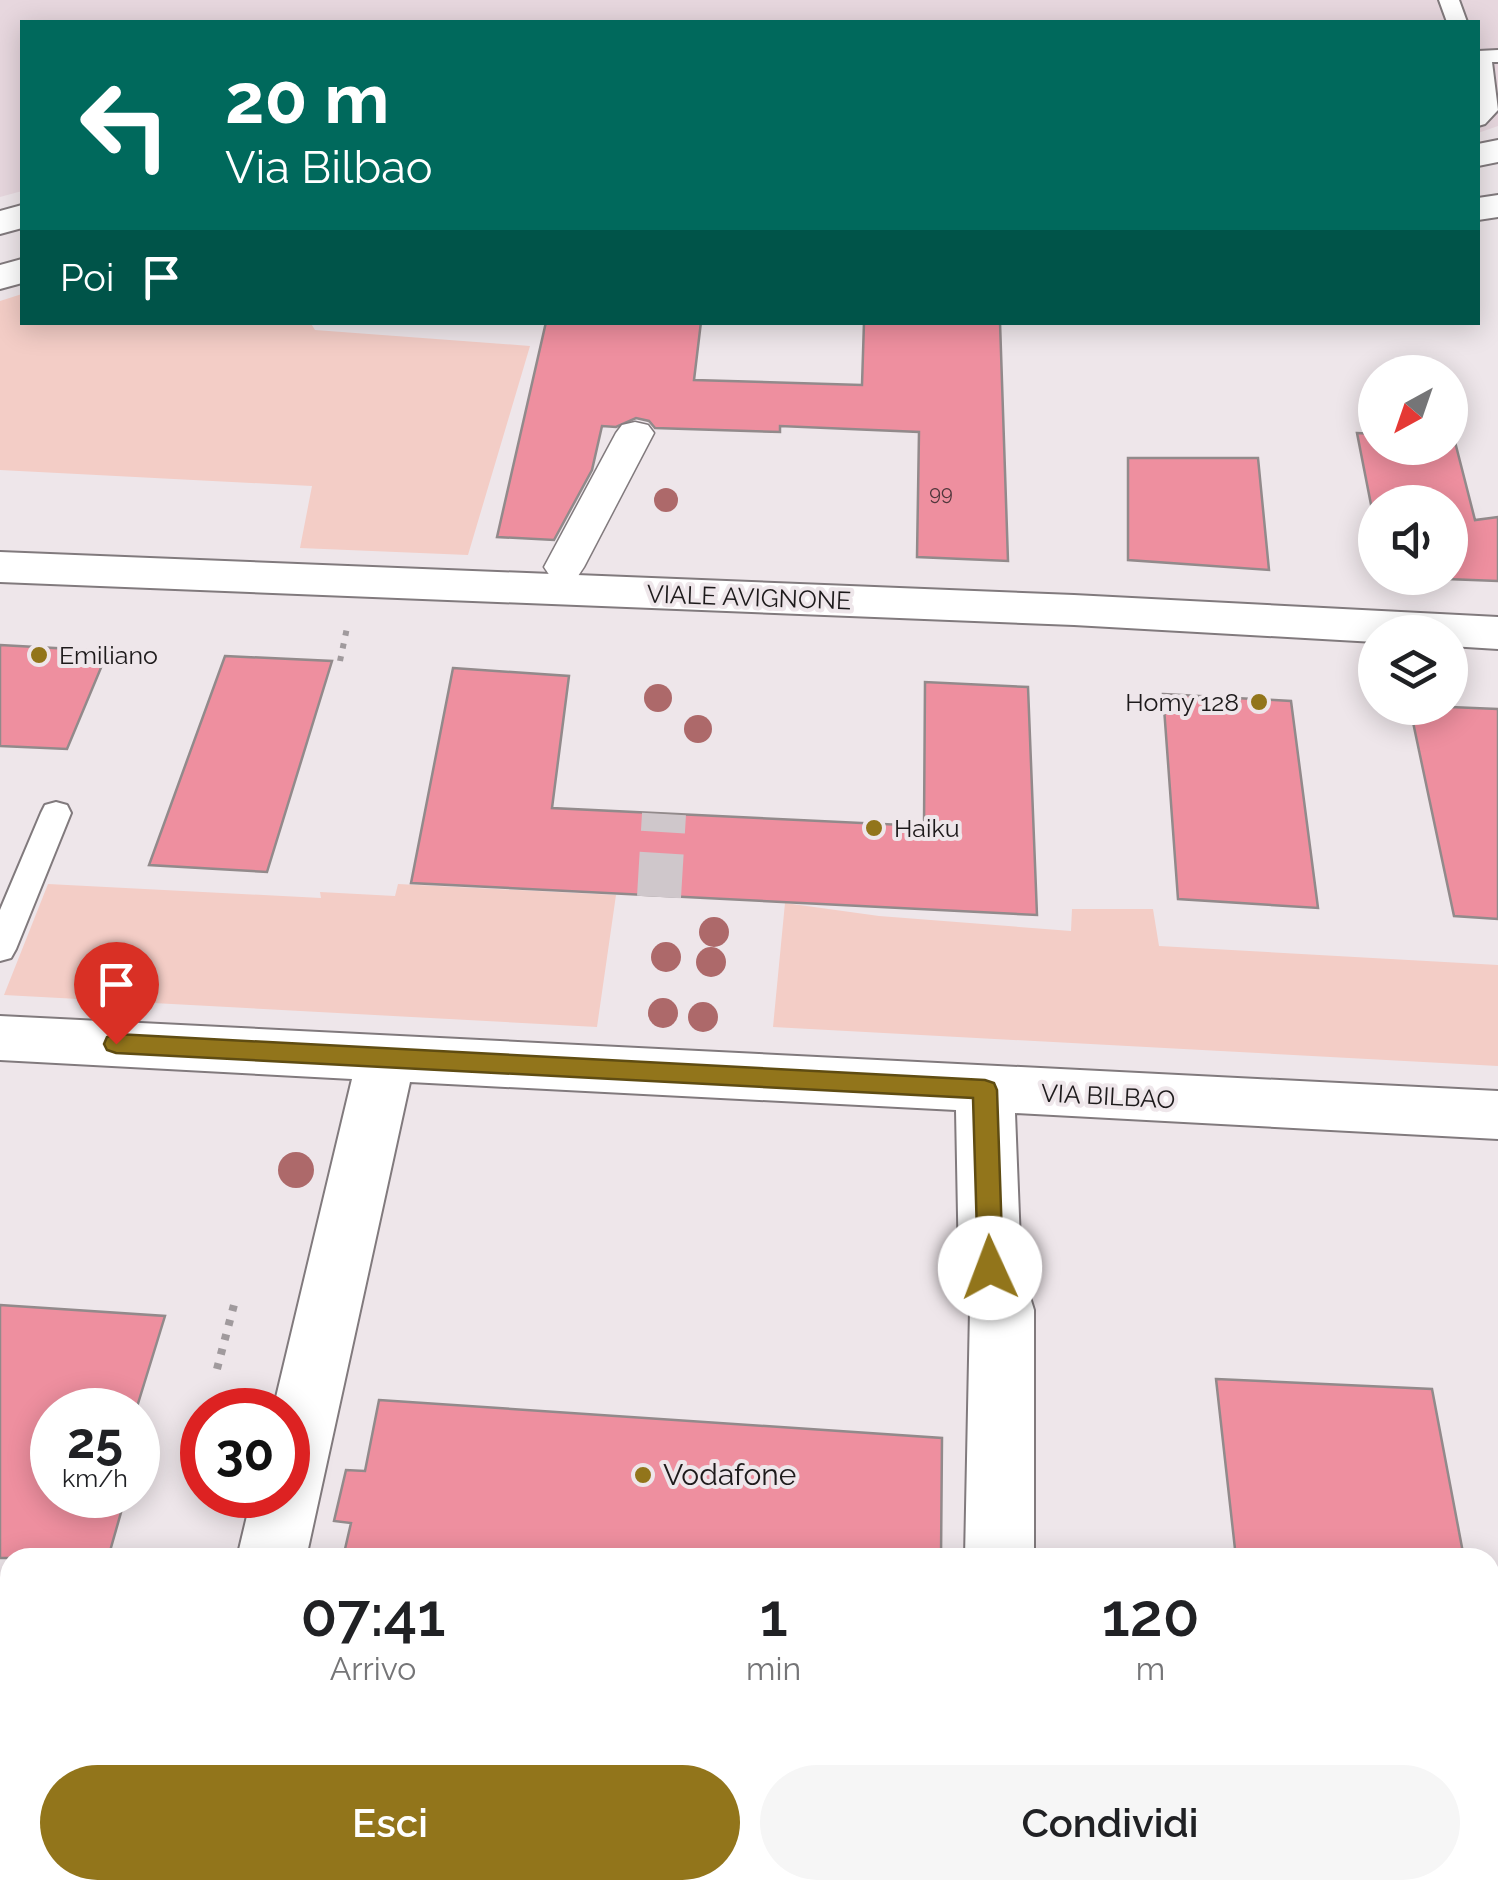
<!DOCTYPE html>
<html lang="it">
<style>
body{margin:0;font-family:Raleway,sans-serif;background:#f6f6f6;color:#202124;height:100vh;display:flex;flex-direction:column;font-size:38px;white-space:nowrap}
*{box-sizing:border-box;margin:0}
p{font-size:32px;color:#757577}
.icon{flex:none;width:55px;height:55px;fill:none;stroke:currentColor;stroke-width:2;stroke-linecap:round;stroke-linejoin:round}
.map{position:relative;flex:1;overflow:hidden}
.side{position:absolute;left:0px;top:1548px;width:1500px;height:352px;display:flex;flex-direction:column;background:#fff;border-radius:30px 30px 0 0;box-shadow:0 5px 25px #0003}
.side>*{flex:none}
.guide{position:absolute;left:20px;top:20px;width:1460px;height:305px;border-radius:0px;box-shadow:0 5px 25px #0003;background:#00695c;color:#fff;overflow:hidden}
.needle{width:65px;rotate:220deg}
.controls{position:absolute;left:1358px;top:355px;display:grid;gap:20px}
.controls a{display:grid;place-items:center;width:110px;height:110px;border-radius:50%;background:#fff;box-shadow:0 5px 25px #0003;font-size:50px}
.speed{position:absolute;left:30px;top:1388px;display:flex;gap:20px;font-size:50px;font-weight:700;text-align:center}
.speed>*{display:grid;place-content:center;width:130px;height:130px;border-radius:50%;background:#fff;box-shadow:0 5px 25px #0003;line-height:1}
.speed small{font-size:25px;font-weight:400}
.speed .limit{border:15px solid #d22;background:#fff;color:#111}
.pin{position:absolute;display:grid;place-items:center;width:85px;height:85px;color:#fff;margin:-102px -42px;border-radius:50% 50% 50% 0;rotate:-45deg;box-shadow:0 0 10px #0007}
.pin .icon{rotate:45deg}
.me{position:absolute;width:110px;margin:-55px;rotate:358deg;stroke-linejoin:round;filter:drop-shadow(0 0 8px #0008)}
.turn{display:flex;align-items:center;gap:35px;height:210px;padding:0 40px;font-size:45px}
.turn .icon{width:130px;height:130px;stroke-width:2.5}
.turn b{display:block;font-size:70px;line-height:85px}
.then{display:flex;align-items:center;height:95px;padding:0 40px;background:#0003;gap:20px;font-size:38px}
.eta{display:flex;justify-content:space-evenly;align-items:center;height:170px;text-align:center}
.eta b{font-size:60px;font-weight:600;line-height:70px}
.primary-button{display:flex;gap:20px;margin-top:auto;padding:20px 40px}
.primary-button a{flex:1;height:115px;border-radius:60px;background:#92751b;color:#fff;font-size:40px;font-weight:600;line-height:115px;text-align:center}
.primary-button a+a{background:#f6f6f6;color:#202124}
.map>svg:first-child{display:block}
</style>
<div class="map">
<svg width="1498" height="1899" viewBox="0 0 1498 1899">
<rect width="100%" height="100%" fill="#eee6ea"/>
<path fill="#e7d7de" d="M0 0H1498V126L1478 133V22H22V191L0 197Z"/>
<path fill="#f3cdc6" d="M22 294V322H310L315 330 530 346 468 555 300 548 312 486 0 470V301Z
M48 884 321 898 320 892 395 896 398 884 616 895 597 1027 4 995Z
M785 903 879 916 1071 931 1072 909H1153L1159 946 1498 965V1066L773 1027Z
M255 1890H937L940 1899H253Z"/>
<path fill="#ee8f9f" stroke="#928a8b" stroke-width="2.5" d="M546 322H701L694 380 862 385 864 322H1000L1008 561 917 557 919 432 780 426V432L655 428 649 421 636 418 616 427 602 426 592 470 554 540 497 537Z
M1357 433 1375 434V448H1450V438H1454L1475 520 1498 517V581L1420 578H1450V502H1375V525Z
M1128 458H1258L1269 570 1128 560Z
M0 645 108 651 67 749 0 746Z
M225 656 332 661 267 872 149 865Z
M453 668 569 676 552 808 924 826 925 682 1028 687 1037 915 411 883Z
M1163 694 1291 701 1318 908 1178 899Z
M1450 707 1498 709V919L1454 916 1410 708Z
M0 1305 165 1316 136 1410H52V1495H126L108 1558H0Z
M1216 1379 1432 1389 1464 1558H1236Z
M379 1400 942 1438 941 1558H466L345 1549 351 1523 334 1521 346 1470 365 1471Z"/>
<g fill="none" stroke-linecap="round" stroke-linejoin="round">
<path stroke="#cfc7cb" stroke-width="44" stroke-dasharray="44 21" stroke-linecap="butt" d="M659 897 664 814"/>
<g stroke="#817a7d" stroke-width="4">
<path id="service" d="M1439 0H1459L1467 22H1447Z
M1498 50V62H1492L1498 110 1485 124 1478 126V51Z
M56 802 67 805 71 813 16 949 11 958 0 961V910L41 813 45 805Z"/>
</g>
<g stroke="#817a7d" stroke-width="3">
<path id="pedestrian" d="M635 422 648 425 654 433 584 567 578 576 564 580 550 576 544 567 616 433 622 425Z"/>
</g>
<g stroke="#817a7d" stroke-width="4">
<path id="minor" d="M0 552 1074 595 1498 617V649L1450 646V632H1375V642L1074 625 0 582Z
M0 1016 1498 1091V1139L1015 1113 1021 1268 1034 1310V1558H965L970 1310 959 1268 956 1110 410 1082 306 1558H237L252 1495H288V1410H273L352 1079 0 1060Z
M1490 1789H1498V1865H1490Z
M1335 1890H1411L1412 1899H1336Z"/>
</g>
<g stroke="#817a7d" stroke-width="4">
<path id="tertiary" d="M1498 140V162L1478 166V144Z
M1498 195V217L1478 220V198Z
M22 205V228L0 234V211Z
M22 259V283L0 289V265Z
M0 1798 10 1799V1875L0 1874Z
M136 1890H212L210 1899H134Z
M948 1890H1027L1030 1899H951Z"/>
</g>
<path stroke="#a09a9d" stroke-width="6" stroke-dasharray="5 8" stroke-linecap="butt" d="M340 661 348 623"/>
<path stroke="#a09a9d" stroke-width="8" stroke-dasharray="6 9" stroke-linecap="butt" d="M217 1369 235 1301
M82 1899 85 1890"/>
<use href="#service" fill="#fff" fill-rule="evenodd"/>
<use href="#pedestrian" fill="#fff" fill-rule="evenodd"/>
<use href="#minor" fill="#fff" fill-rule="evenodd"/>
<use href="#tertiary" fill="#fff" fill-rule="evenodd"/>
</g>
<g fill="#ad696a">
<circle cx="666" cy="500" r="12"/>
<circle cx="658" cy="698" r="14"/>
<circle cx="698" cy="729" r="14"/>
<circle cx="714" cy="932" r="15"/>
<circle cx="666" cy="957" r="15"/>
<circle cx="711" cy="962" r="15"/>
<circle cx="663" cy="1013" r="15"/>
<circle cx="703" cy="1017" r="15"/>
<circle cx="296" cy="1170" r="18"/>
</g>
<path fill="#92751b" stroke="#5f4c12" stroke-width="2.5" d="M116 1034 985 1080 994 1083 997 1090 1003 1268 1000 1276 990 1279 981 1276 978 1268 973 1098 116 1053 107 1050 104 1044 107 1037Z"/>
<g fill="#92751b" stroke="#eee6ea" stroke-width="4">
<circle cx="39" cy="655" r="10"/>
<circle cx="1259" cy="702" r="10"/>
<circle cx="874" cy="828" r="10"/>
<circle cx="643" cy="1475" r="10"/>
</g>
<g text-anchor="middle" stroke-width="8" stroke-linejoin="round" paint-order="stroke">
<g font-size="20" fill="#51373c">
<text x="941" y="500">99</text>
</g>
<g font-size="25" fill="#1d1a1b" stroke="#eee6ea">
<text transform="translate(749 597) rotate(2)" y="9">VIALE AVIGNONE</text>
<text transform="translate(1108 1096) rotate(3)" y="9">VIA BILBAO</text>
</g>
<g font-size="25" fill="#1d1a1b" stroke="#eee6ea" text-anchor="start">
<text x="59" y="664">Emiliano</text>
<text x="1239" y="711" text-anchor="end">Homy 128</text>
<text x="894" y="837">Haiku</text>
</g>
<g font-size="30" fill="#1d1a1b" stroke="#eee6ea" text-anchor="start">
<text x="663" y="1485">Vodafone</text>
</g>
</g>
</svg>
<div class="controls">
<a><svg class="needle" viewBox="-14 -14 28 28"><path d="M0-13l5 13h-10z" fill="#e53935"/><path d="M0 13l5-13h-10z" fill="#757577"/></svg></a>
<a><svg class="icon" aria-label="sound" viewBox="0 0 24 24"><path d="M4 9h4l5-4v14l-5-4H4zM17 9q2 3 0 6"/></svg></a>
<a><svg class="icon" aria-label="layers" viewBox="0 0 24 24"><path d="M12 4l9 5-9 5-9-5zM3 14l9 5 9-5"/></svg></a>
</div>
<div class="speed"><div>25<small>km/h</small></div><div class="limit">30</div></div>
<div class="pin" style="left:116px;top:1044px;background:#d93025"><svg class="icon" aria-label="arrive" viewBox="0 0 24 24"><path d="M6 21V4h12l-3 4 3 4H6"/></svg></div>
<svg class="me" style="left:990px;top:1268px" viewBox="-20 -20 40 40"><circle r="19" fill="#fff"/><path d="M0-13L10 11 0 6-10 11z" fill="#92751b"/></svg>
<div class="guide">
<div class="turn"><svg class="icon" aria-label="left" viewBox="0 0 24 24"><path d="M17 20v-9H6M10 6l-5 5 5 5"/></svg><div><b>20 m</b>Via Bilbao</div></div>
<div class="then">Poi<svg class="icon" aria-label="arrive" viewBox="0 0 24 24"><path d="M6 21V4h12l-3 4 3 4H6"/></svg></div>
</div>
<section class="side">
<div class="eta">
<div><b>07:41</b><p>Arrivo</p></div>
<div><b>1</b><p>min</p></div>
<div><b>120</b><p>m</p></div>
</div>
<div class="primary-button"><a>Esci</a><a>Condividi</a></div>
</section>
</div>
